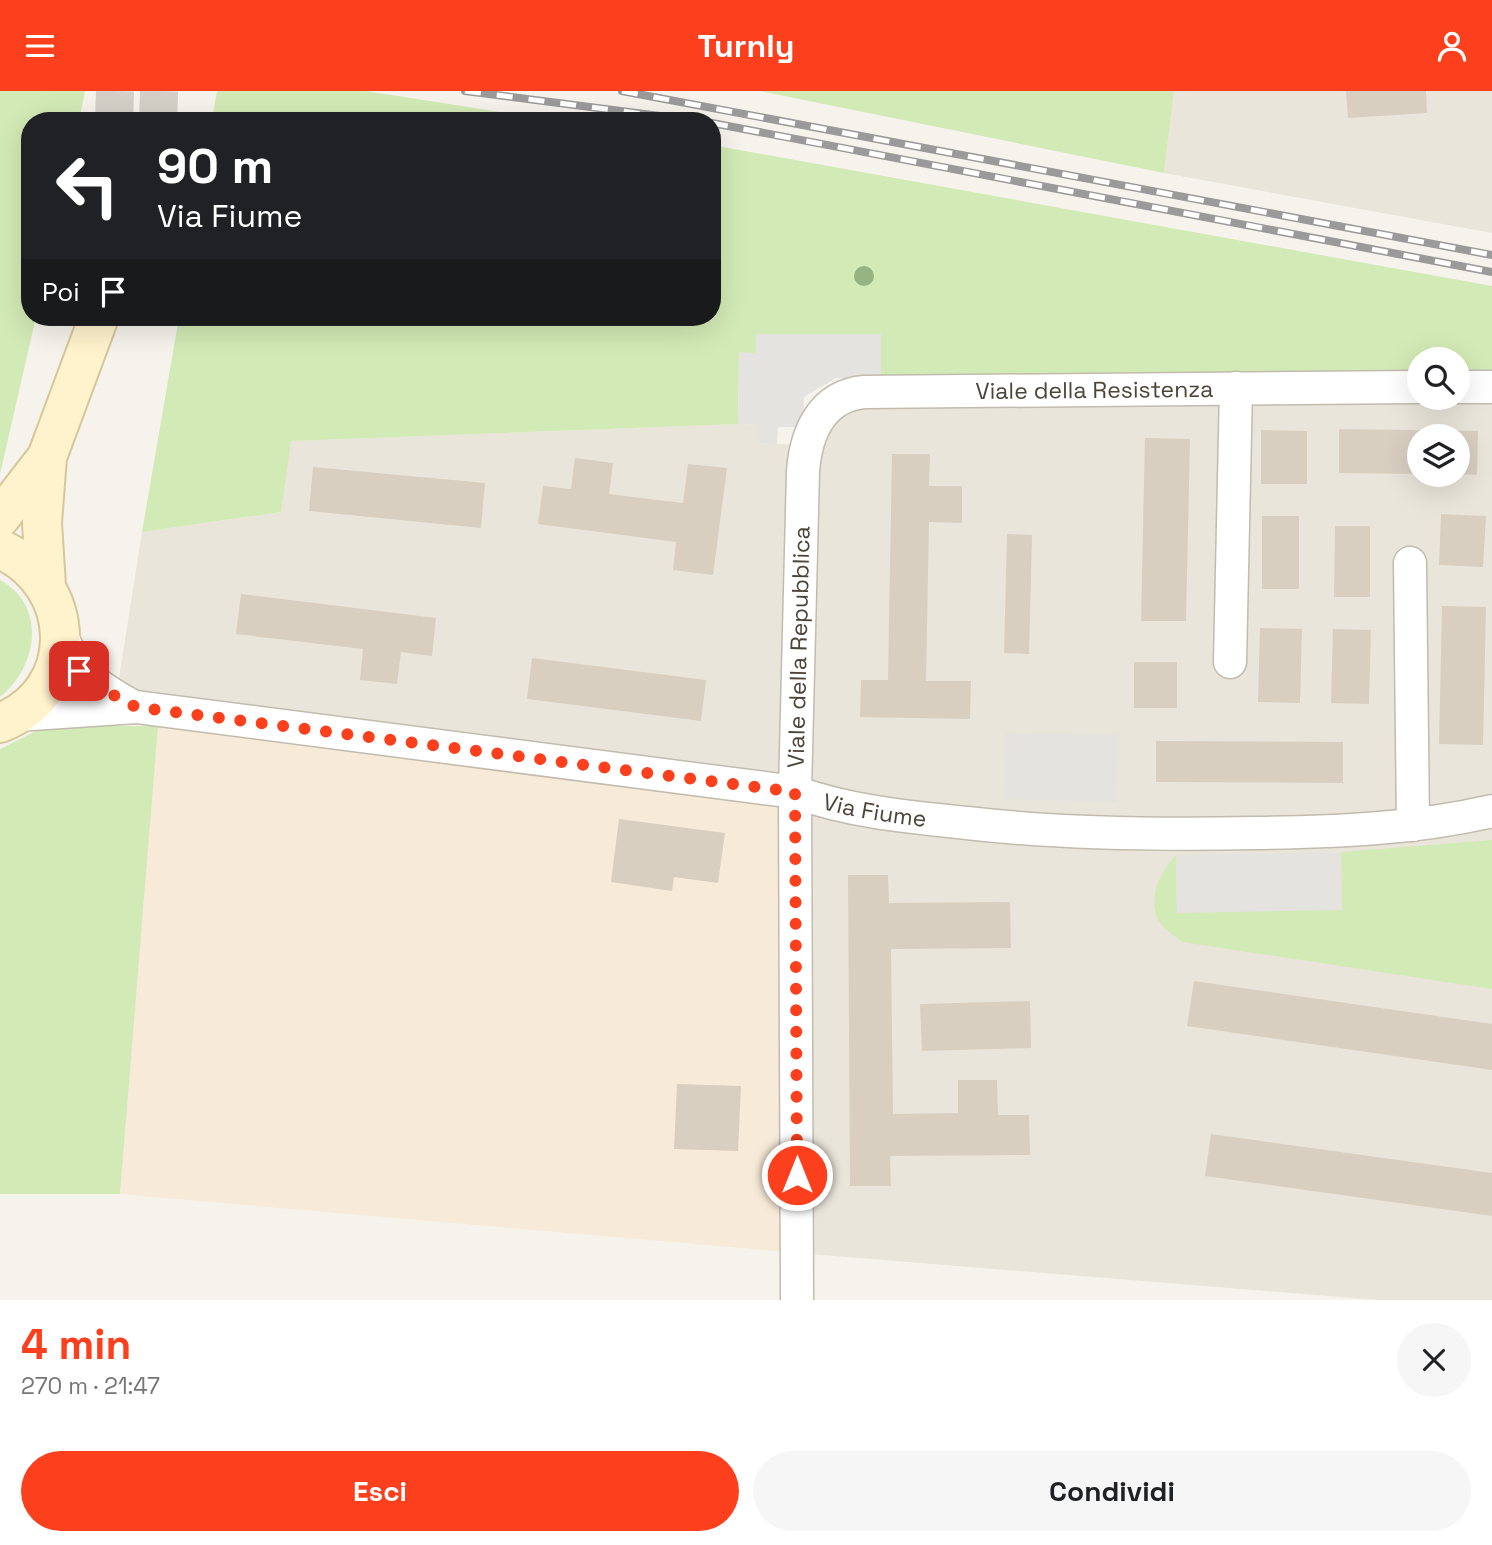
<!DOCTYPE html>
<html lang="it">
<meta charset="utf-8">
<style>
body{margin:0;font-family:"Space Grotesk",sans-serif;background:#f6f6f6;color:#202124;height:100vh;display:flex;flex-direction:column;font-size:26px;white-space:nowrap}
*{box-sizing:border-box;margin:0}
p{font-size:23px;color:#757577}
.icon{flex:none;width:38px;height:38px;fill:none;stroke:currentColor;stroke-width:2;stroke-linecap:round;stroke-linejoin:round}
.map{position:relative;height:1209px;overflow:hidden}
.sheet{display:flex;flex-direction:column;background:#fff;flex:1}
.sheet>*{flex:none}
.guide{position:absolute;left:21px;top:21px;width:700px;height:214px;border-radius:28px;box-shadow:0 7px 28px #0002;background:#202124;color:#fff;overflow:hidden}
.fabs{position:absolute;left:1407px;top:256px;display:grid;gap:14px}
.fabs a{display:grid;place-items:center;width:63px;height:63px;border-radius:50%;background:#fff;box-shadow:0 7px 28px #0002;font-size:35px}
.pin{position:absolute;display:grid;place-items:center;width:60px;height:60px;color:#fff;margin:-30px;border-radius:14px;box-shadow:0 4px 10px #0006}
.me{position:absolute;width:77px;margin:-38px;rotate:0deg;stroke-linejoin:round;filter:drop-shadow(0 0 5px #0008)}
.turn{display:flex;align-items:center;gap:24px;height:147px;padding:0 21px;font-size:32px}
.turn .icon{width:91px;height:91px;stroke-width:2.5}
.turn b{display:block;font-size:49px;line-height:60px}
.then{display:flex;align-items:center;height:66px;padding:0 21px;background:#0003;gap:14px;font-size:26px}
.round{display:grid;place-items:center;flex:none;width:74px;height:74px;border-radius:37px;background:#f6f6f6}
.overview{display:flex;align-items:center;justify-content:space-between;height:119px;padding:0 21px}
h1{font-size:42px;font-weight:800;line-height:52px;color:#fc3f1d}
.cta{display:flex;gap:14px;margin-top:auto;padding:14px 21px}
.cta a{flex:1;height:80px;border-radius:42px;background:#fc3f1d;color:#fff;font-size:28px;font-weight:800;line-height:80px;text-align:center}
.cta a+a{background:#f6f6f6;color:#202124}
header{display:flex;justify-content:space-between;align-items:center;height:91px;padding:0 21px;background:#fc3f1d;color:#fff;font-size:32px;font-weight:800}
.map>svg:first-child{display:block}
</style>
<header><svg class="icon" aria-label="menu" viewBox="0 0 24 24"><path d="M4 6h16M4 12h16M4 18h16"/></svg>Turnly<svg class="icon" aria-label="person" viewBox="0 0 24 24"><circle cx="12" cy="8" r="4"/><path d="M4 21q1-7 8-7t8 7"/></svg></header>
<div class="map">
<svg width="1492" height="1209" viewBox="0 0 1492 1209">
<rect width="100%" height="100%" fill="#f6f3ec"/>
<path fill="#eae5da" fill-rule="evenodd" d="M1174 0H1492V142L1164 82Z
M1492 296V1209H1377L797 1162 795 701 116 606 142 441 281 421 290 350 738 333 759 334V352L806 354 832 313 1458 306ZM1419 345H1458V383H1419Z"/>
<path fill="#f7ead8" d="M159 619 795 701 797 1162 120 1103Z"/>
<path fill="#d2eab5" d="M0 0H85L79 30H30V226H36L0 383Z
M217 0H366L559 30H212Z
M760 0H1174L1164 82Z
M712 54 1492 195V279L1458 280V268H1419V280L881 287V244L756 243V262H739L738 333 291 350 281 421 142 441 179 226H712Z
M0 489C48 515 37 577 0 606Z
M46 635H158L120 1103H0V658Z
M1492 749V898L1182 851C1175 845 1161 836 1157 827 1149 803 1160 781 1176 764L1177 821 1342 818 1341 761Z"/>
<path fill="#e5e3e0" d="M756 243H881V287H836L804 306 803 336H778L777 353 759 352V334L738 333 739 261 756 262Z
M1006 642 1118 644 1117 711 1005 708Z
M1341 761 1342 819 1177 822 1176 764Z"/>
<path fill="#d8cfc1" d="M1346 0H1426L1427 22 1348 27Z
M1339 338 1478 340 1477 384 1458 383V345H1419V383L1339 382Z
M1261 339 1307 340V393H1261Z
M1145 347 1190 348 1186 530H1141Z
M892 363H930L929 395H962V432L929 431 926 590H971L970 628 860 626 861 589H888Z
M575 367 613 372 609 403 683 412 688 373 727 377 713 484 673 479 676 451 538 433 543 395 571 398Z
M313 376 485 392 481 437 309 420Z
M1441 423 1486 425 1483 476 1439 474Z
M1262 425H1299V498H1262Z
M1335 435H1370V506H1334Z
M1007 443 1032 444 1029 563 1004 562Z
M241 503 436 527 432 565 401 561 397 593 360 589 363 558 236 543Z
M1442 515 1486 516 1483 654 1439 653Z
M1260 537 1302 538 1300 612 1258 611Z
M1333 538 1371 539 1369 613 1331 612Z
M532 567 706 589 701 630 527 608Z
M1134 571H1177V617H1134Z
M1156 650 1343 651V692L1156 691Z
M619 728 725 742 718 792 674 786 672 800 611 791Z
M848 784H888L889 812 1010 811 1011 857 891 858 893 1023 958 1022V989H997L998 1024H1029L1030 1064 890 1065 891 1095H850Z
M1194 890 1492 933V979L1187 935Z
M1030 910 1031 957 922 960 920 913Z
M677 993 741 995 738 1060 674 1058Z
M1211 1043 1492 1082V1125L1205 1085Z"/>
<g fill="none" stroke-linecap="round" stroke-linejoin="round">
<path stroke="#d4d0c8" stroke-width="38" stroke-dasharray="38 19" stroke-linecap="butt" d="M114 30 115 0
M158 30 159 0"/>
<g stroke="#c2bbae" stroke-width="35">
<g id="street">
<path d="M1458 296H1492"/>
<path d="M1410 472 1413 734"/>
<path d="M61 542C74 581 99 597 134 616"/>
<path d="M1230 571 1236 297"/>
<path id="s1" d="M17 624 136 616 795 701C851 721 908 726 967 732 1063 743 1158 744 1254 742 1334 741 1414 738 1492 720"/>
<path id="s2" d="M797 1209 795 701 803 380C806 343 821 305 864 301L1419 296"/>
</g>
</g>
<g stroke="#d6c79b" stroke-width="42">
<path id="secondary" d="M0 427 47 366
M0 458C78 492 82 600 0 632
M46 495 42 432 47 366 99 226"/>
</g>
<use href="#street" stroke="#fff" stroke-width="32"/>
<use href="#secondary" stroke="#fff3cd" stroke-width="38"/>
<g stroke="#9a9a9a" stroke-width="8">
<path id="rail" d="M465 0 699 30
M622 0 1492 164
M712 32 1492 181"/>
</g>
<use href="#rail" stroke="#fff" stroke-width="5" stroke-dasharray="16" stroke-linecap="butt"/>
</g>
<circle fill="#97b381" cx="864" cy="185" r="10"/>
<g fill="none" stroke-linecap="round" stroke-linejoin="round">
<path stroke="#fc3f1d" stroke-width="12" stroke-dasharray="0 21.6" d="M79 580 102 598 136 616 795 701 797 1084"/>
</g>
<g text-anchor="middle" stroke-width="6" stroke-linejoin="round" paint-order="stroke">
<g font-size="23" fill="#4b4439" stroke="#fff">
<text dy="8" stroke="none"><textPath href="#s2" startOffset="1169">Viale della Resistenza</textPath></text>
<text dy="8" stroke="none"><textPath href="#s2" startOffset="653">Viale della Repubblica</textPath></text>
<text dy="8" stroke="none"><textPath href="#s1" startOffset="866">Via Fiume</textPath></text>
</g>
</g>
</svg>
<div class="fabs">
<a><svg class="icon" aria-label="search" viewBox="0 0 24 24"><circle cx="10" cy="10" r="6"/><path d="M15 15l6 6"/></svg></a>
<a><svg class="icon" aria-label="layers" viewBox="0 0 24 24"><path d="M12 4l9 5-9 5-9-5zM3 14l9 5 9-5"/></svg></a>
</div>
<div class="pin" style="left:79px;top:580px;background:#d93025"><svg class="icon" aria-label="arrive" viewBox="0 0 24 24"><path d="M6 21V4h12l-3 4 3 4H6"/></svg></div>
<svg class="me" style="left:797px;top:1084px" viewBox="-20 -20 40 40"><circle r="17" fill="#fc3f1d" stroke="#fff" stroke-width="3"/><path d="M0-11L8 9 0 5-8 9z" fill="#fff"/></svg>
<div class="guide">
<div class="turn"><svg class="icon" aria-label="left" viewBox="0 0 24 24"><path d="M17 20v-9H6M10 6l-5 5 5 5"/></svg><div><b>90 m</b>Via Fiume</div></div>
<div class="then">Poi<svg class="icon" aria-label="arrive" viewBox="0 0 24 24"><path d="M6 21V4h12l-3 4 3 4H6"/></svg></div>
</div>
</div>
<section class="sheet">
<div class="overview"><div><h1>4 min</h1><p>270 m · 21:47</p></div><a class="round"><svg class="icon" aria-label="close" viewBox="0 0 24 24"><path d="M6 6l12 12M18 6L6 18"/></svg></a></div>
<div class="cta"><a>Esci</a><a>Condividi</a></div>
</section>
